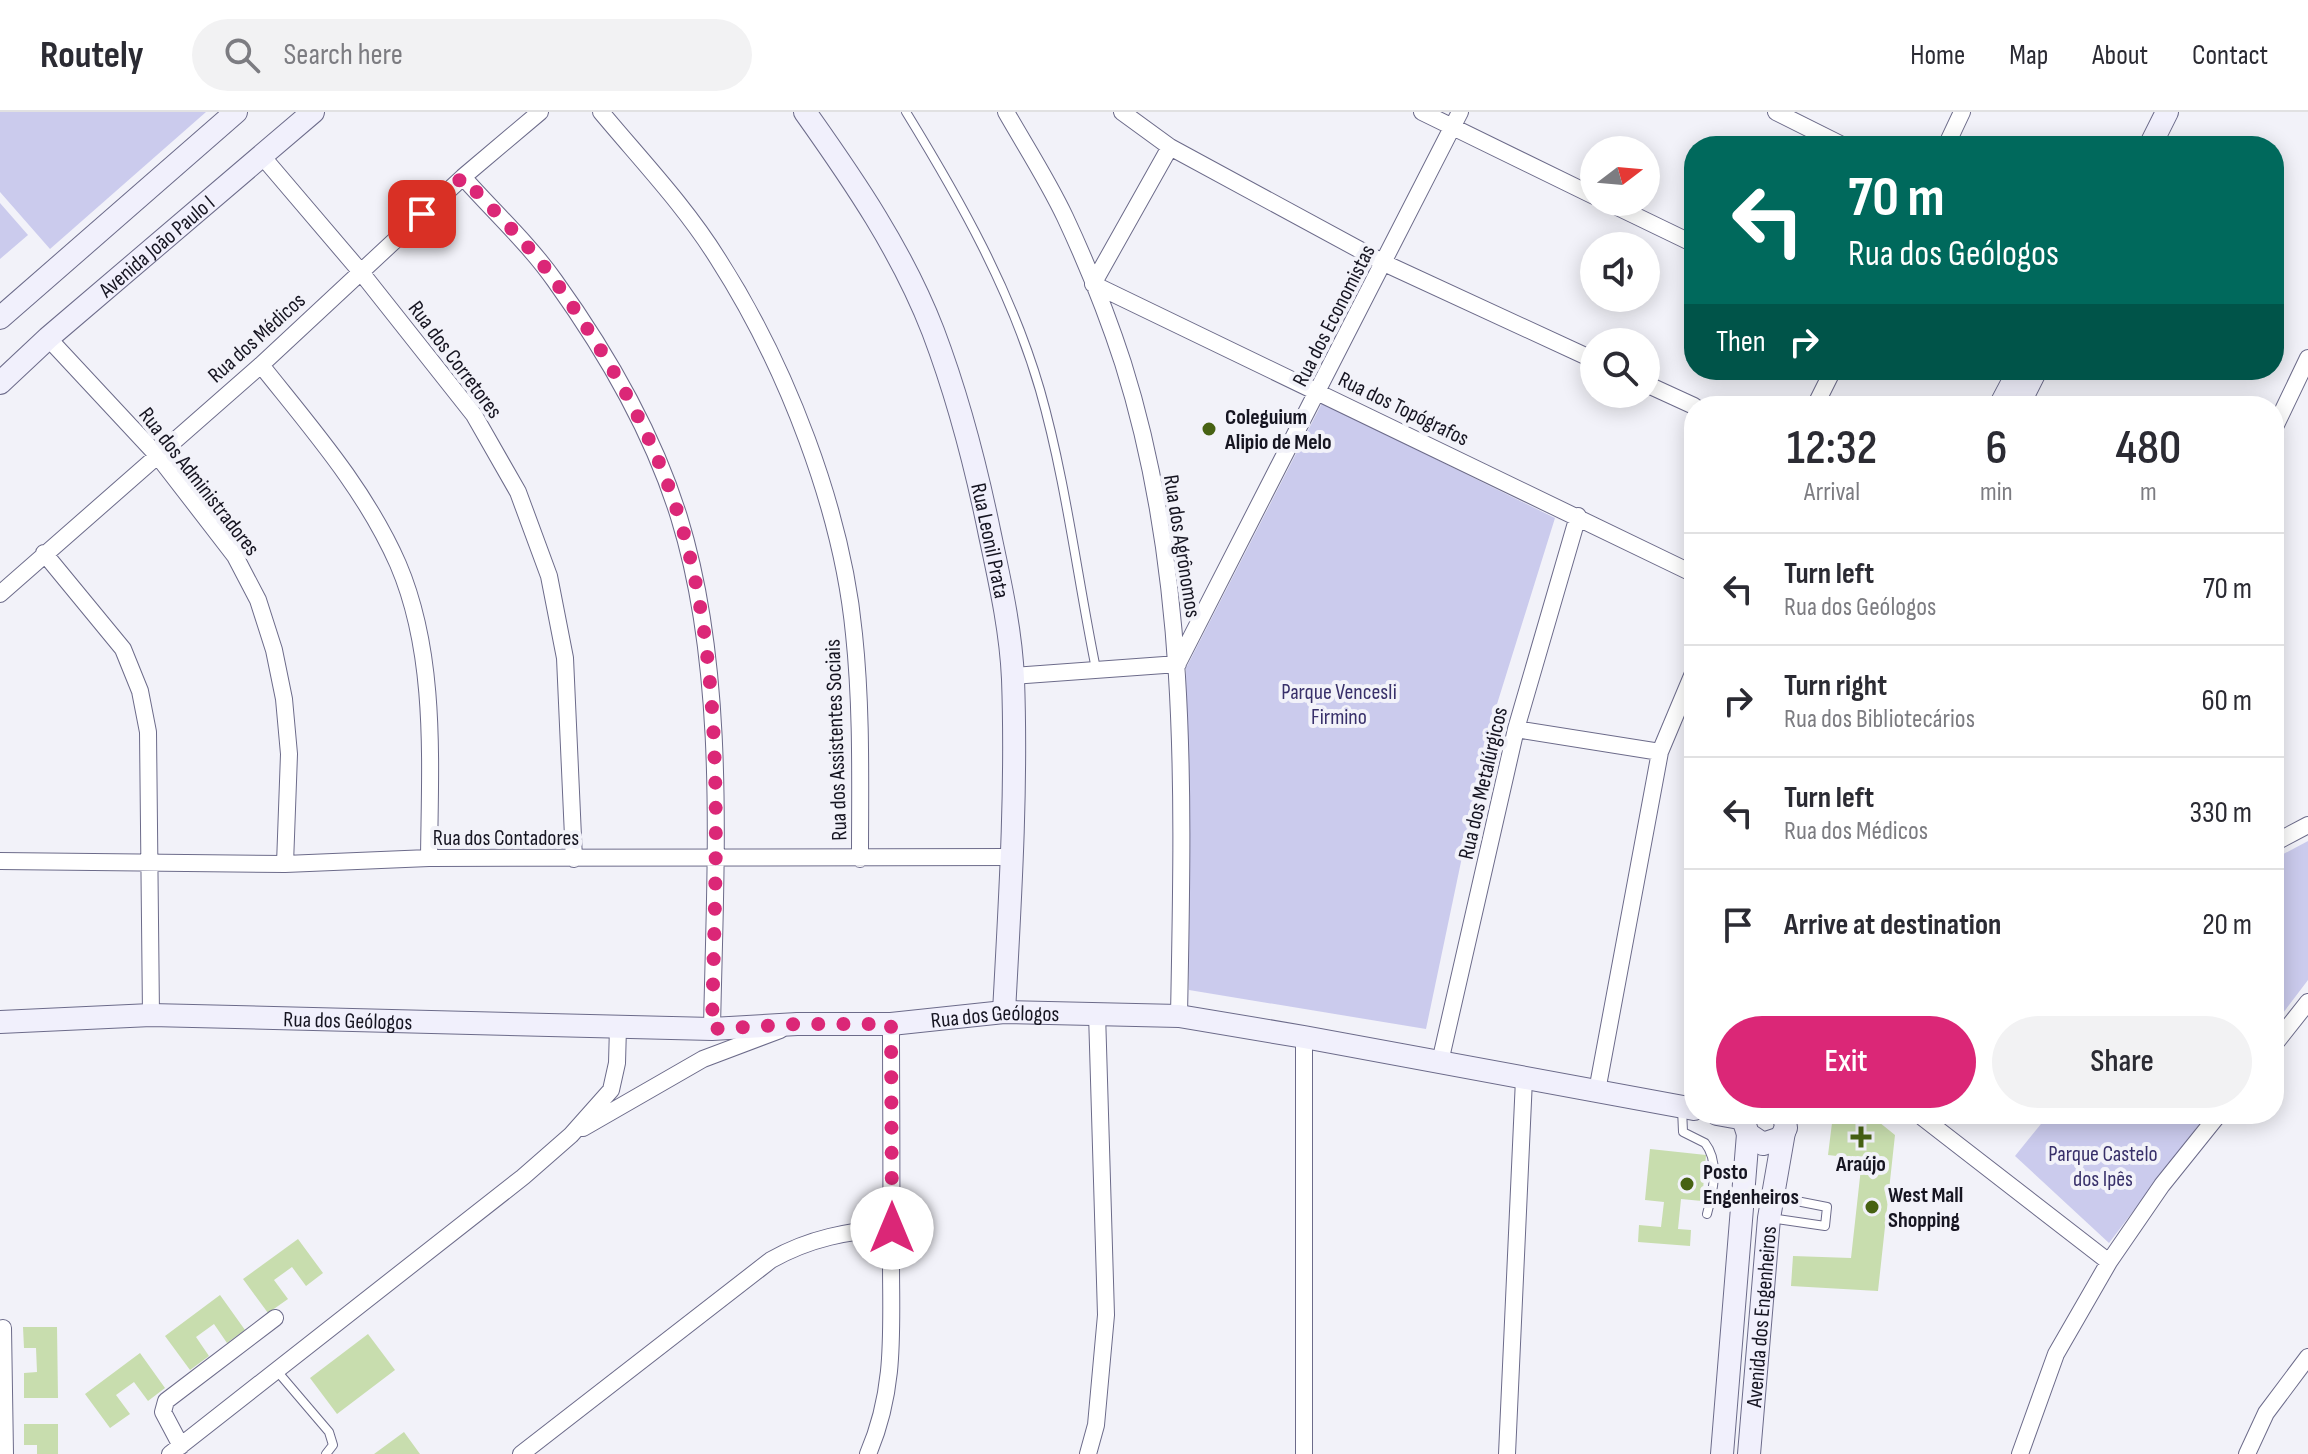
<!DOCTYPE html>
<meta charset="utf-8">
<style>
body{margin:0;font-family:"Sofia Sans Condensed",sans-serif;background:#f2f2f3;color:#2b2b33;height:100vh;display:flex;flex-direction:column;font-size:30px;white-space:nowrap}
*{box-sizing:border-box;margin:0}
p{font-size:26px;color:#7c7c81}
.icon{flex:none;width:44px;height:44px;fill:none;stroke:currentColor;stroke-width:2;stroke-linecap:round;stroke-linejoin:round}
.map{position:relative;flex:1;overflow:hidden}
.side{position:absolute;left:1684px;top:284px;width:600px;height:728px;display:flex;flex-direction:column;background:#fff;border-radius:32px;box-shadow:0 4px 20px #0003}
.side>*{flex:none}
.guide{position:absolute;left:1684px;top:24px;width:600px;height:244px;border-radius:32px;box-shadow:0 4px 20px #0003;background:#00695c;color:#fff;overflow:hidden}
.needle{width:52px;rotate:74deg}
.buttons{position:absolute;left:1580px;top:24px;display:grid;gap:16px}
.buttons a{display:grid;place-items:center;width:80px;height:80px;border-radius:50%;background:#fff;box-shadow:0 4px 20px #0003;font-size:40px}
.pin{position:absolute;display:grid;place-items:center;width:68px;height:68px;color:#fff;margin:-34px;border-radius:16px;box-shadow:0 4px 12px #0006}
.me{position:absolute;width:88px;margin:-44px;rotate:0deg;stroke-linejoin:round;filter:drop-shadow(0 0 6px #0008)}
.turn{display:flex;align-items:center;gap:28px;height:168px;padding:0 32px;font-size:36px}
.turn .icon{width:104px;height:104px;stroke-width:2.5}
.turn b{display:block;font-size:56px;line-height:68px}
.then{display:flex;align-items:center;height:76px;padding:0 32px;background:#0003;gap:16px;font-size:30px}
.eta{display:flex;justify-content:space-evenly;align-items:center;height:136px;text-align:center}
.eta b{font-size:48px;font-weight:600;line-height:56px}
.action{display:flex;gap:16px;margin-top:auto;padding:16px 32px}
.action a{flex:1;height:92px;border-radius:48px;background:#db2777;color:#fff;font-size:32px;font-weight:600;line-height:92px;text-align:center}
.action a+a{background:#f2f2f3;color:#2b2b33}
ul{padding:0;list-style:none}
li{display:flex;align-items:center;gap:24px;height:112px;padding:0 32px;border-top:2px solid #e1e1e2}
li div{flex:1}
li b{display:block;font-size:30px}
li em{font-style:normal}
header{display:flex;align-items:center;gap:48px;box-sizing:border-box;height:112px;padding:0 40px;background:#fff;border-bottom:2px solid #e1e1e2}
header strong{font-size:38px}
nav{display:flex;gap:44px;margin-inline-start:auto;font-size:28px}
.search{width:560px;height:72px;background:#f2f2f3;display:flex;align-items:center;gap:20px;box-sizing:border-box;padding:0 28px;border-radius:44px;color:#7c7c81;font-size:30px}
.map>svg:first-child{display:block}
</style>
<header>
<strong>Routely</strong>
<div class="search"><svg class="icon" aria-label="search" viewBox="0 0 24 24"><circle cx="10" cy="10" r="6"/><path d="M15 15l6 6"/></svg>Search here</div>
<nav><a>Home</a><a>Map</a><a>About</a><a>Contact</a></nav>
</header>
<div class="map">
<svg width="2308" height="1342" viewBox="0 0 2308 1342">
<rect width="100%" height="100%" fill="#f2f2f9"/>
<path fill="#cbcbed" d="M0 0H206L50 137 0 80Z
M0 91 28 123 0 147Z
M1322 291 1555 406 1488 621 1426 917 1189 878 1186 556Z
M2308 729V868L2274 913V747Z
M2049 1002H2207L2109 1131 2015 1044Z"/>
<path fill="#c8ddae" d="M1848 1002H1869L1895 1023 1878 1179 1791 1174 1793 1144 1851 1146 1862 1047 1828 1043 1832 1011Z
M1650 1037 1706 1043 1702 1089 1681 1087 1678 1117 1691 1118 1690 1134 1638 1130 1639 1113 1661 1115 1664 1090 1645 1088Z
M298 1127 323 1161 306 1174 292 1155 274 1168 288 1187 268 1201 243 1167Z
M220 1183 245 1218 227 1231 214 1212 196 1225 209 1244 190 1258 165 1224Z
M23 1215H57L58 1286H24V1261L37 1260 36 1236H24Z
M368 1222 395 1258 337 1302 310 1266Z
M140 1241 165 1276 148 1289 134 1270 116 1283 130 1302 110 1316 85 1282Z
M24 1312H58V1342H37V1333H24Z
M404 1320 420 1342H374Z"/>
<g fill="none" stroke-linecap="round" stroke-linejoin="round">
<g stroke="#6c6b8a" stroke-width="10">
<path id="lane" d="M906 0C960 88 1011 178 1040 278 1066 369 1077 464 1096 557
M1682 996 1683 1020 1705 1031C1720 1050 1713 1080 1707 1102
M1770 1106 1825 1114 1827 1095 1776 1085
M277 1259 329 1320 333 1333 326 1342"/>
</g>
<g stroke="#6c6b8a" stroke-width="18">
<path id="street" d="M601 0C641 48 685 94 718 147 786 253 842 397 854 522 862 597 860 672 860 747
M1006 0C1026 35 1048 69 1065 105 1087 152 1107 202 1123 251 1190 463 1183 686 1179 904
M1122 0 1170 35 1384 151 1594 248
M1422 0 1594 84
M1776 0 1844 34
M1946 34 1962 0
M262 44 360 159 474 303 518 380 549 464 565 546 574 747
M463 65C493 99 529 132 555 169 606 240 653 321 679 405 728 563 715 753 712 917
M1607 90 1694 132
M1093 172 1694 462
M1093 172 1170 35
M48 226 157 343 235 444 258 488 274 538 284 587 289 642 285 752
M261 253C311 316 365 377 398 452 437 543 430 650 429 746
M1646 272 1694 294
M1815 294 1833 258
M2274 317 2308 246
M44 441 123 537 140 579 148 620 151 903
M0 482 261 253 463 65 540 0
M1178 551 1460 0
M1013 564 1178 552
M1516 617 1660 640
M2274 731 2308 713
M0 749 285 752 429 746 1013 745
M1304 925V1342
M2274 933 2308 890
M1440 950 1516 617 1578 404
M1597 979 1660 640 1694 559
M1918 1002 2109 1150
M583 1016 703 947 780 918
M3 1216 5 1342
M181 1334 163 1300 166 1289 275 1206
M170 1342 523 1065 571 1023 611 978 617 951 618 915
M521 1342 771 1148C810 1126 848 1119 892 1116
M868 1342C896 1277 891 1219 891 1150 892 1071 891 991 891 912
M1088 1342 1096 1313 1106 1203 1097 901
M1507 1342 1524 967
M2020 1342 2056 1242 2109 1150 2162 1073 2219 1002
M2247 1342 2266 1301 2308 1245"/>
</g>
<g stroke="#6c6b8a" stroke-width="24">
<g id="secondary">
<path id="s1" d="M805 0C854 69 902 139 933 219 958 285 976 354 990 423 1000 470 1011 519 1013 567 1017 678 1010 789 1004 900"/>
<path d="M2150 34 2167 0"/>
<path d="M0 206 236 0"/>
<path id="s2" d="M0 271 48 226 313 0"/>
<path d="M2000 294 2019 258"/>
<path d="M2018 294 2036 258"/>
<path id="s3" d="M0 910 151 903 712 917 797 912H891L1004 900 1179 904 1304 925 1694 997"/>
<path d="M1717 1002 1745 1007"/>
<path d="M1746 1002 1745 1013 1748 1022 1763 1032 1781 1026 1786 1016 1784 1002"/>
<path d="M1722 1342 1748 1022"/>
<path id="s4" d="M1749 1342 1769 1106 1784 1020"/>
</g>
</g>
<use href="#lane" stroke="#fff" stroke-width="8"/>
<use href="#street" stroke="#fff" stroke-width="16"/>
<use href="#secondary" stroke="#f1f0fc" stroke-width="22"/>
</g>
<g fill="none" stroke-linecap="round" stroke-linejoin="round">
<path stroke="#db2777" stroke-width="14" stroke-dasharray="0 25.2" d="M422 102 463 65C493 99 529 132 555 169 606 241 653 321 679 405 728 563 715 753 712 917L797 912H891L892 1116"/>
</g>
<g fill="#476213" stroke="#f2f2f9" stroke-width="3">
<circle cx="1209" cy="317" r="8"/>
<path d="M1857 1013h8v8h8v8h-8v8h-8v-8h-8v-8h8z"/>
<circle cx="1687" cy="1072" r="8"/>
<circle cx="1872" cy="1095" r="8"/>
</g>
<g text-anchor="middle" stroke-width="8" stroke-linejoin="round" paint-order="stroke">
<g font-size="22" fill="#161521" stroke="#f2f2f9">
<text dy="8" stroke="none"><textPath href="#s2" startOffset="208">Avenida João Paulo I</textPath></text>
<text transform="translate(1333 203) rotate(-63)" y="8">Rua dos Economistas</text>
<text transform="translate(256 225) rotate(-42)" y="8">Rua dos Médicos</text>
<text transform="translate(456 247) rotate(53)" y="8">Rua dos Corretores</text>
<text transform="translate(1404 296) rotate(26)" y="8">Rua dos Topógrafos</text>
<text transform="translate(200 369) rotate(52)" y="8">Rua dos Administradores</text>
<text dy="8" stroke="none"><textPath href="#s1" startOffset="472">Rua Leonil Prata</textPath></text>
<text transform="translate(1183 434) rotate(81)" y="8">Rua dos Agrônomos</text>
<text transform="translate(835 628) rotate(-92)" y="8">Rua dos Assistentes Sociais</text>
<text transform="translate(1482 671) rotate(-77)" y="8">Rua dos Metalúrgicos</text>
<text x="506" y="733">Rua dos Contadores</text>
<text dy="8" stroke="none"><textPath href="#s3" startOffset="996">Rua dos Geólogos</textPath></text>
<text dy="8" stroke="none"><textPath href="#s3" startOffset="348">Rua dos Geólogos</textPath></text>
<text dy="8" stroke="none"><textPath href="#s4" startOffset="138">Avenida dos Engenheiros</textPath></text>
</g>
<g font-size="22" font-weight="bold" fill="#161521" stroke="#f2f2f9" text-anchor="start">
<text x="1225" y="312">Coleguium<tspan x="1225" dy="25">Alipio de Melo</tspan></text>
<text x="1861" y="1059" text-anchor="middle">Araújo</text>
<text x="1703" y="1067">Posto<tspan x="1703" dy="25">Engenheiros</tspan></text>
<text x="1888" y="1090">West Mall<tspan x="1888" dy="25">Shopping</tspan></text>
</g>
<g font-size="22" fill="#38306a" stroke="#f2f2f9">
<text x="1339" y="587">Parque Vencesli<tspan x="1339" dy="25">Firmino</tspan></text>
<text x="2103" y="1049">Parque Castelo<tspan x="2103" dy="25">dos Ipês</tspan></text>
</g>
</g>
</svg>
<div class="buttons">
<a><svg class="needle" viewBox="-14 -14 28 28"><path d="M0-13l5 13h-10z" fill="#e53935"/><path d="M0 13l5-13h-10z" fill="#7c7c81"/></svg></a>
<a><svg class="icon" aria-label="sound" viewBox="0 0 24 24"><path d="M4 9h4l5-4v14l-5-4H4zM17 9q2 3 0 6"/></svg></a>
<a><svg class="icon" aria-label="search" viewBox="0 0 24 24"><circle cx="10" cy="10" r="6"/><path d="M15 15l6 6"/></svg></a>
</div>
<div class="pin" style="left:422px;top:102px;background:#d93025"><svg class="icon" aria-label="arrive" viewBox="0 0 24 24"><path d="M6 21V4h12l-3 4 3 4H6"/></svg></div>
<svg class="me" style="left:892px;top:1116px" viewBox="-20 -20 40 40"><circle r="19" fill="#fff"/><path d="M0-13L10 11 0 6-10 11z" fill="#db2777"/></svg>
<div class="guide">
<div class="turn"><svg class="icon" aria-label="left" viewBox="0 0 24 24"><path d="M17 20v-9H6M10 6l-5 5 5 5"/></svg><div><b>70 m</b>Rua dos Geólogos</div></div>
<div class="then">Then<svg class="icon" aria-label="right" viewBox="0 0 24 24"><path d="M7 20v-9h11M14 6l5 5-5 5"/></svg></div>
</div>
<section class="side">
<div class="eta">
<div><b>12:32</b><p>Arrival</p></div>
<div><b>6</b><p>min</p></div>
<div><b>480</b><p>m</p></div>
</div>
<ul>
<li><svg class="icon" aria-label="left" viewBox="0 0 24 24"><path d="M17 20v-9H6M10 6l-5 5 5 5"/></svg><div><b>Turn left</b><p>Rua dos Geólogos</p></div><em>70 m</em></li>
<li><svg class="icon" aria-label="right" viewBox="0 0 24 24"><path d="M7 20v-9h11M14 6l5 5-5 5"/></svg><div><b>Turn right</b><p>Rua dos Bibliotecários</p></div><em>60 m</em></li>
<li><svg class="icon" aria-label="left" viewBox="0 0 24 24"><path d="M17 20v-9H6M10 6l-5 5 5 5"/></svg><div><b>Turn left</b><p>Rua dos Médicos</p></div><em>330 m</em></li>
<li><svg class="icon" aria-label="arrive" viewBox="0 0 24 24"><path d="M6 21V4h12l-3 4 3 4H6"/></svg><div><b>Arrive at destination</b></div><em>20 m</em></li>
</ul>
<div class="action"><a>Exit</a><a>Share</a></div>
</section>
</div>
